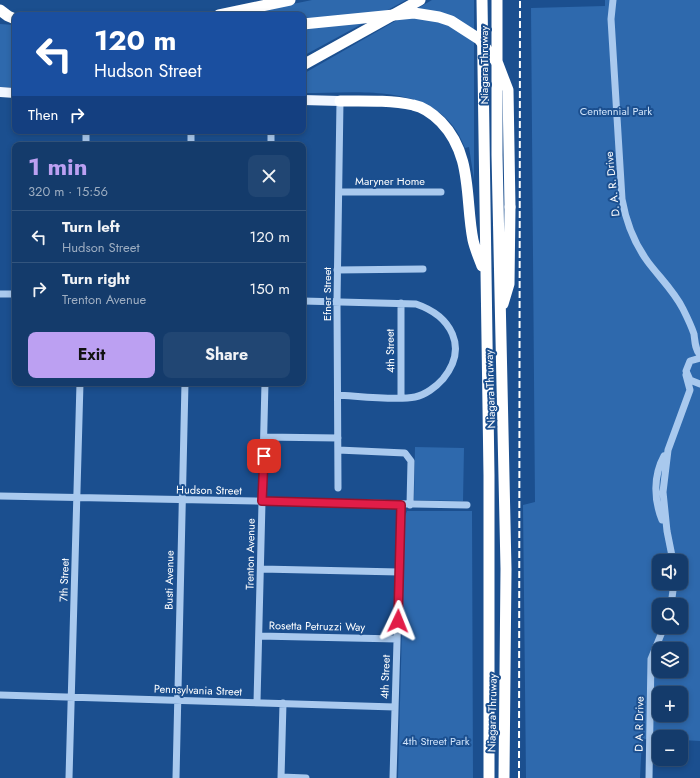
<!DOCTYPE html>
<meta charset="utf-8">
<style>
body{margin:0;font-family:Jost,sans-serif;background:#214673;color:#f1f3f6;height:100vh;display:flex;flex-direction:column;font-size:15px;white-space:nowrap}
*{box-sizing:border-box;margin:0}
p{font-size:13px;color:#9dadc1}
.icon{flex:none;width:22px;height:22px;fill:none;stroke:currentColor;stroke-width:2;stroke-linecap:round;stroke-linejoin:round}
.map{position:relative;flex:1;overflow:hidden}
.details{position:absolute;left:12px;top:142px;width:294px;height:244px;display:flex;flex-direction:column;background:#143b6b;border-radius:8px;box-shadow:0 2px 6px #0003,0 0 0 1px #33557e}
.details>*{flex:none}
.top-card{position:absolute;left:12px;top:12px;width:294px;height:122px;border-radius:8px;box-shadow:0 2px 6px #0003,0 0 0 1px #33557e;background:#1a4fa0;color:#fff;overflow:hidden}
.fabs{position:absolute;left:652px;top:554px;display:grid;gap:8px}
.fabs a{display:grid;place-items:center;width:36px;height:36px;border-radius:8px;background:#143b6b;box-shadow:0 2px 6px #0003,0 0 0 1px #33557e;font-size:20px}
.pin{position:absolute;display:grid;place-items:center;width:34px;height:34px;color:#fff;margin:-17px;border-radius:8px;box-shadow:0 2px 6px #0006}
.me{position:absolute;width:44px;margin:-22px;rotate:2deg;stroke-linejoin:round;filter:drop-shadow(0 0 3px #0008)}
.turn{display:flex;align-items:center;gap:14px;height:84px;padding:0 16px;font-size:18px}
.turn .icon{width:52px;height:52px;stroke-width:2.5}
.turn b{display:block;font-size:28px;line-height:34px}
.then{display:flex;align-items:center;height:38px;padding:0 16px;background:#0003;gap:8px;font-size:15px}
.round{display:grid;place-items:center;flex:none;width:42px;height:42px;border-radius:8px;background:#214673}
.overview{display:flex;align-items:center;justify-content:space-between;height:68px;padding:0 16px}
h1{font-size:24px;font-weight:700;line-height:30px;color:#bca0f2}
.action{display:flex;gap:8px;margin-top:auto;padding:8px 16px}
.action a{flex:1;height:46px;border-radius:8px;background:#bca0f2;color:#111;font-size:16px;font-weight:700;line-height:46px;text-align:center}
.action a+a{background:#214673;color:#f1f3f6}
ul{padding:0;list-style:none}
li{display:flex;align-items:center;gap:12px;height:52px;padding:0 16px;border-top:1px solid #33557e}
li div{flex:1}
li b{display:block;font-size:15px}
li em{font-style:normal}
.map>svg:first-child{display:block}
</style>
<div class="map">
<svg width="700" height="778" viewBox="0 0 700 778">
<rect width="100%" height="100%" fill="#1b4f8f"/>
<path fill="#2e69ad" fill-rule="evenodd" d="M312 0H406L303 56V15H240Z
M432 0H474V180L469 147 465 148C441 81 360 93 303 93V74Z
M605 0H700V741L681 740V737H659V740L642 739 640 778H526L523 505 535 502 531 8 605 6ZM659 561H681V583H659ZM659 605H681V627H659ZM659 649H681V671H659ZM659 693H681V715H659Z
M0 24 15 25V87H0Z
M415 447 464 448 463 501 414 500Z
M407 511H472L473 778H398L405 516Z"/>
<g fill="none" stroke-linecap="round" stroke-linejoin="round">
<path stroke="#a9c9ee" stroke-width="7" d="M613 0 611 19 622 199C626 222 634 243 648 262 660 278 674 291 683 309 687 317 691 325 694 334 695 342 695 349 700 355
M86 145V131
M191 145V131
M271 145V131
M339 192H441
M337 270 423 269
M0 294H15
M303 301 416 304C451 316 469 347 443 379 436 387 425 395 415 397 397 401 357 396 338 395
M401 303V398
M700 358 690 361 686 371 690 380 700 384
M264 437 338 438
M338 450 405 453 411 461 410 505
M338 488 337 302 340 101
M0 496 467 505
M662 520C654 500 653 476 664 456
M673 561 667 531 663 492 668 450 690 390 686 375
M261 569 399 572
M671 605 674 583
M259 636 397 639
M0 695 395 707
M257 702 265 383
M281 777 306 778
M69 778 80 383
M176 778 185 383
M281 778 283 703
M393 778 401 505
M649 778 651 659 664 627"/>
<path stroke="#f0f6ff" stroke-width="10" d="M0 92 15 93
M303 100 340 101"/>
<path stroke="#fff" stroke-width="11" d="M482 0 489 475V778
M497 0V155L506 569 504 778
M0 10 8 16 15 19
M219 15 290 0
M303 65 420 0
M340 101C364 101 390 100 413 105 424 107 433 114 441 122 473 155 465 200 473 240 475 249 479 258 482 266
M503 304 509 284 510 207"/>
<path stroke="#fff" stroke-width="2" stroke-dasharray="7 3" stroke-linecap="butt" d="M519 778 520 0"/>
<path stroke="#fff" stroke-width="11" d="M303 24 414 13 439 17 451 21 479 39 498 64 508 90 510 207"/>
</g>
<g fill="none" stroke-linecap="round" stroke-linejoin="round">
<g stroke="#92132f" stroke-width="10">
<path id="route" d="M264 456 262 501 401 505 398 621"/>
</g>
<use href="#route" stroke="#e11d48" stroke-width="7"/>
</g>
<g text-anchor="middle" stroke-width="4" stroke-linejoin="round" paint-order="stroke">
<g font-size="11" fill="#fff" stroke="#1b4f8f">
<text transform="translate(484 65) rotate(-90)" y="4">Niagara Thruway</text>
<text x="390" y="185">Maryner Home</text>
<text transform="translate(612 184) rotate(-96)" y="4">D. A. R. Drive</text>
<text transform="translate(327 294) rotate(-90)" y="4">Efner Street</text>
<text transform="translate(390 351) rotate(-91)" y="4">4th Street</text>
<text transform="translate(490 389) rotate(-92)" y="4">Niagara Thruway</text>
<text transform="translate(209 490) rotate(1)" y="4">Hudson Street</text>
<text transform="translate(250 554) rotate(-89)" y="4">Trenton Avenue</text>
<text transform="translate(64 580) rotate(-88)" y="4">7th Street</text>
<text transform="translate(169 580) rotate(-89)" y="4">Busti Avenue</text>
<text transform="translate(317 626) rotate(1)" y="4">Rosetta Petruzzi Way</text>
<text transform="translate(385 677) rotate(-88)" y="4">4th Street</text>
<text transform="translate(198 690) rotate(2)" y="4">Pennsylvania Street</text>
<text transform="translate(492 713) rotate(-89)" y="4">Niagara Thruway</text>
<text transform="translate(639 724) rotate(-89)" y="4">D A R Drive</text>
</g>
<g font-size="11" fill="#cfe3fa" stroke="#1b4f8f">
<text x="616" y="115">Centennial Park</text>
<text x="436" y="745">4th Street Park</text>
</g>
</g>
</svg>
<div class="fabs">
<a><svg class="icon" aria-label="sound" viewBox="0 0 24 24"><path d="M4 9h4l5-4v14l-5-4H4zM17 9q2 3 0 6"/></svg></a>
<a><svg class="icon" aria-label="search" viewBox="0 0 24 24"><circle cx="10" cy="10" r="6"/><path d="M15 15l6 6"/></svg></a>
<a><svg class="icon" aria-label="layers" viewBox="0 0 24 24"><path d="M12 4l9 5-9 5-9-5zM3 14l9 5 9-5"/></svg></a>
<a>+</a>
<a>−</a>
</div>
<div class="pin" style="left:264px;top:456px;background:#d93025"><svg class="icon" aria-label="arrive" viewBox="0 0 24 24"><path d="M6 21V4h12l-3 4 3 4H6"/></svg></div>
<svg class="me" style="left:398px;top:621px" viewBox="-20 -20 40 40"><path d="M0-17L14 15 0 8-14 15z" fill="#e11d48" stroke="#fff" stroke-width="4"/></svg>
<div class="top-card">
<div class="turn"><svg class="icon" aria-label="left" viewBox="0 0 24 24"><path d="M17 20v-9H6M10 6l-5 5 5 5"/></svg><div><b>120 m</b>Hudson Street</div></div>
<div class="then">Then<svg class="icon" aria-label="right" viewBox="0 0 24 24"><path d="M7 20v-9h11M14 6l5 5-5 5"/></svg></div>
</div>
<section class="details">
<div class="overview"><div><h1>1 min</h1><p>320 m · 15:56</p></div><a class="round"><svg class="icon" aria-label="close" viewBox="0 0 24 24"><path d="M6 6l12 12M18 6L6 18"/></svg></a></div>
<ul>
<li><svg class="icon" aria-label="left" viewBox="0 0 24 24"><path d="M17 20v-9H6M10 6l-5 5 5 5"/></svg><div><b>Turn left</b><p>Hudson Street</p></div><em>120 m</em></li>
<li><svg class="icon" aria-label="right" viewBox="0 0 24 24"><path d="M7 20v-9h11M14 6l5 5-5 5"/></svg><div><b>Turn right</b><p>Trenton Avenue</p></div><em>150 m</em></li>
</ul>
<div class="action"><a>Exit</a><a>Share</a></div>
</section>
</div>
